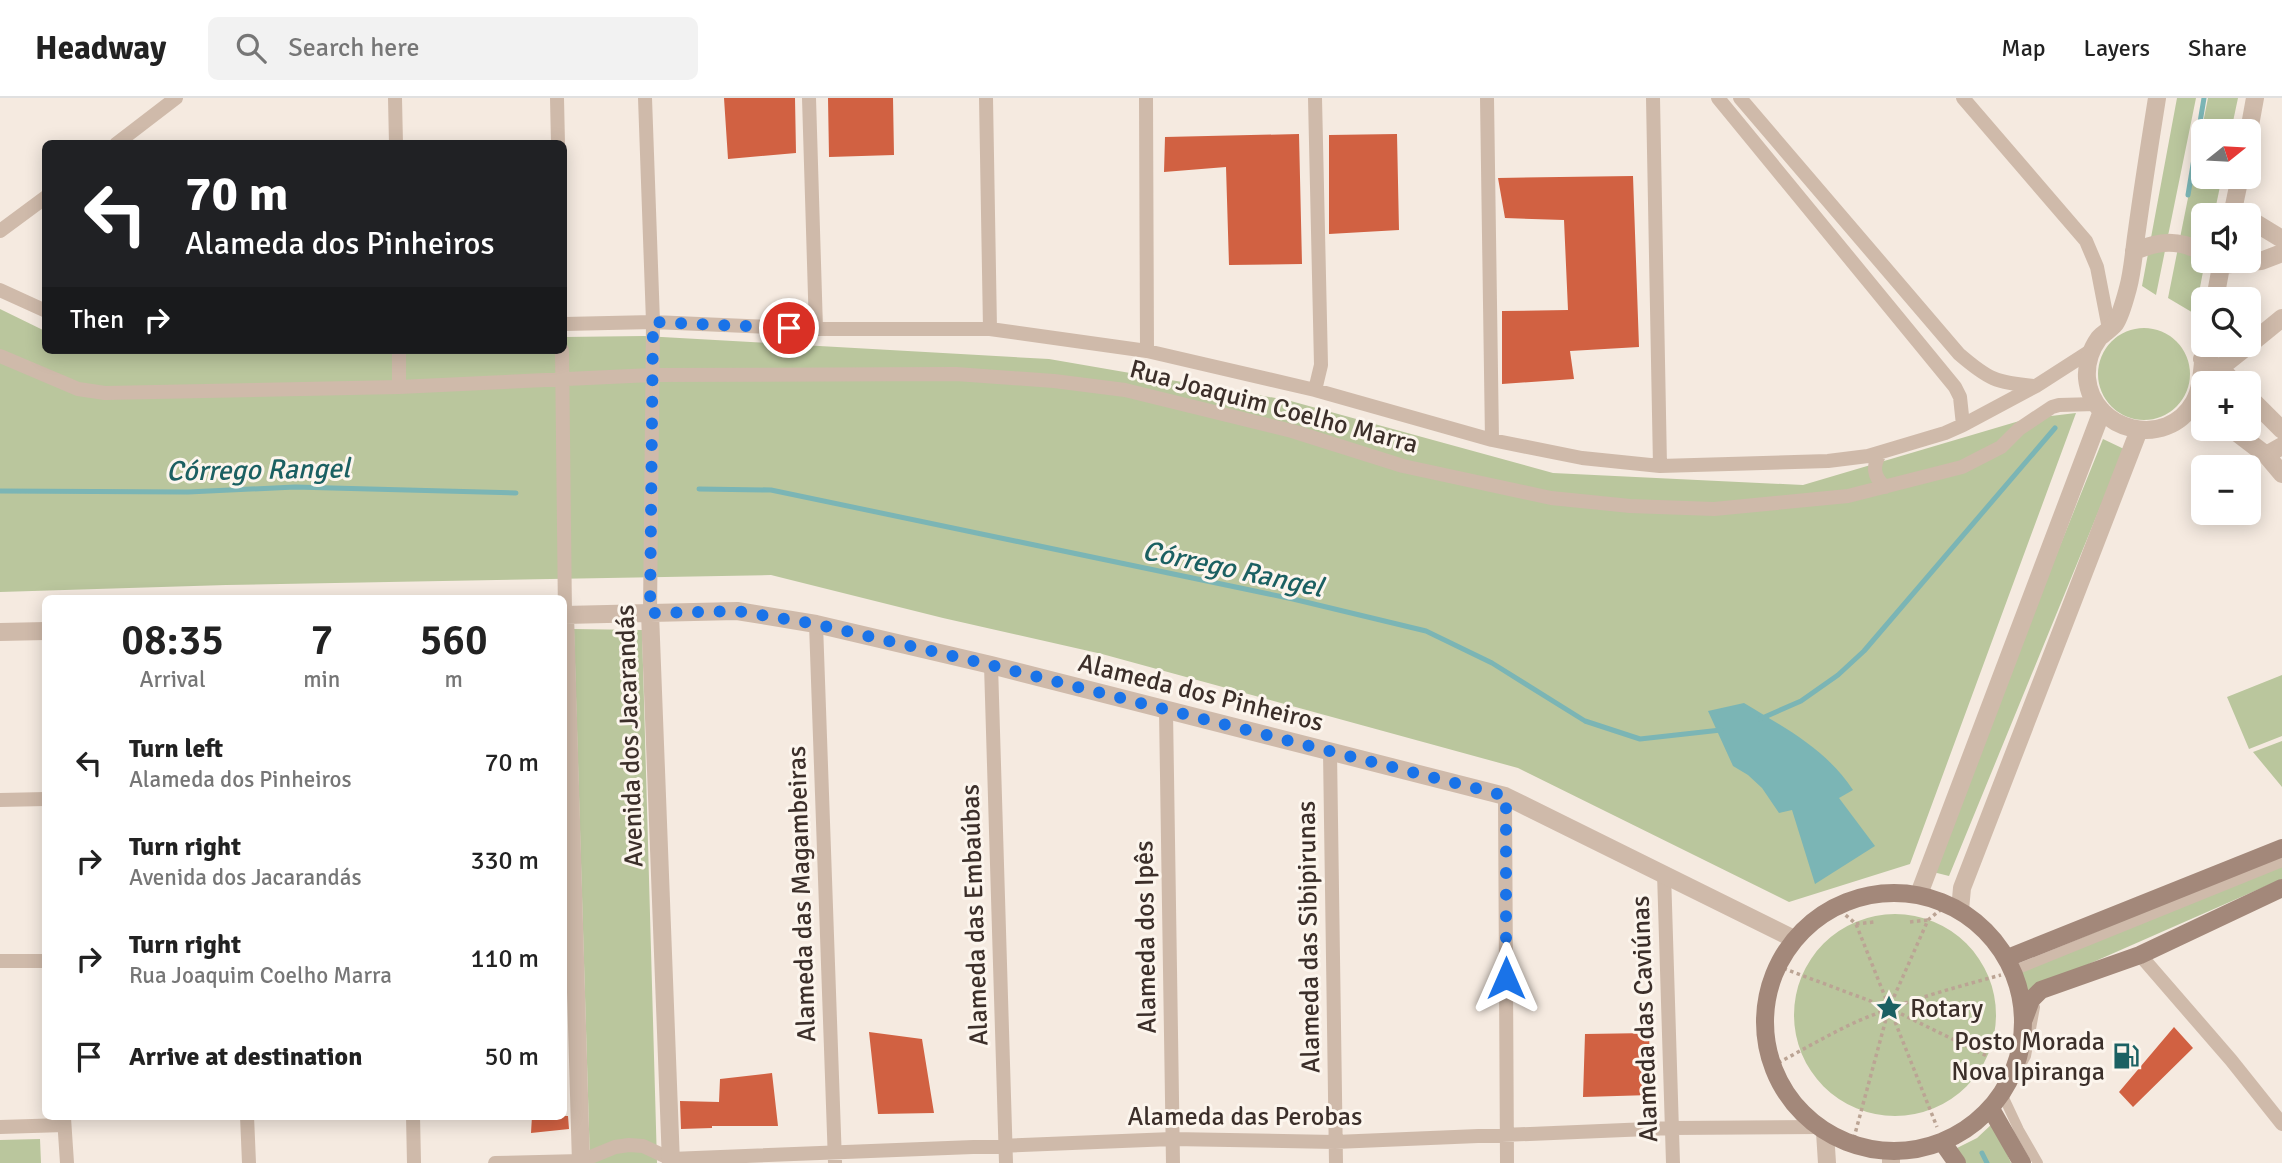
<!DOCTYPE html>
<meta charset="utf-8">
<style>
body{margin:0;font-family:Signika,sans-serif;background:#f2f2f2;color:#222;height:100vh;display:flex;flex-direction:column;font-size:26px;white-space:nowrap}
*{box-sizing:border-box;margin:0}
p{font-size:23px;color:#767676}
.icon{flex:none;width:38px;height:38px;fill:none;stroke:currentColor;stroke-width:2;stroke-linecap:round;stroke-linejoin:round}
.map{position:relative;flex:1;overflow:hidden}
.drawer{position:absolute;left:42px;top:497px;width:525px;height:525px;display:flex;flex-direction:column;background:#fff;border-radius:10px;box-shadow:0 4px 18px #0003}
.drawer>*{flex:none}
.banner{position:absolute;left:42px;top:42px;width:525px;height:214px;border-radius:10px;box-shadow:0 4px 18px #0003;background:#202124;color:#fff;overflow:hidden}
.needle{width:46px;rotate:72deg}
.controls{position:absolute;left:2191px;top:21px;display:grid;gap:14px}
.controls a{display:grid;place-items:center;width:70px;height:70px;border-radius:10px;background:#fff;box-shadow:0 4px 18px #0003;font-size:35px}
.pin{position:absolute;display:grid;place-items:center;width:60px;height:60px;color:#fff;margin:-30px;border:4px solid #fff;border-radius:50%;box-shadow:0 2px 7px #0007}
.me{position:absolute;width:77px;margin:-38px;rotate:0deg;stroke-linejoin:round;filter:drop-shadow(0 0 5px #0008)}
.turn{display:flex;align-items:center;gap:24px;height:147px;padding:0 28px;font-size:32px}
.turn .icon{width:91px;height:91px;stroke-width:2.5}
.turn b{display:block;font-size:49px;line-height:60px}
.then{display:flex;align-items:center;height:66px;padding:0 28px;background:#0003;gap:14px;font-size:26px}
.eta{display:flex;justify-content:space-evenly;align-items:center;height:119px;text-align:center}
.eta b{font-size:42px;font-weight:600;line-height:49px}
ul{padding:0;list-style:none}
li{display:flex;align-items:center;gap:21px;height:98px;padding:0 28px}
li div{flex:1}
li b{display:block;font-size:26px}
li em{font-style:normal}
header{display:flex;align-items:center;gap:42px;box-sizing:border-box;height:98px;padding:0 35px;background:#fff;border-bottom:2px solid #e0e0e0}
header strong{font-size:33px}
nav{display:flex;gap:38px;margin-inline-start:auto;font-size:24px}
.search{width:490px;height:63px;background:#f2f2f2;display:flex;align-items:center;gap:18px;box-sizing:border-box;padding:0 24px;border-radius:10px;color:#767676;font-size:26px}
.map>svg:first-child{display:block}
</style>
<header>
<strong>Headway</strong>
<div class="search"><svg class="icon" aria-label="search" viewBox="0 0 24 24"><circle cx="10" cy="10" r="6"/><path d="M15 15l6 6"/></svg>Search here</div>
<nav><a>Map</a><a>Layers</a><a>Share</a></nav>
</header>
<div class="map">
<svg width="2282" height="1065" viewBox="0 0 2282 1065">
<rect width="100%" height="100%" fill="#f5eae0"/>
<path fill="#bac69d" d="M2177 0H2196L2156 197 2142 188Z
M2208 0H2238L2231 33H2203V79H2222L2214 117H2203V163H2205L2195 216 2168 200Z
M0 211 45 233 46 252H564V239L644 238 1049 261 1287 302 1553 375 1803 387 2026 321 2076 315 1910 766 1789 804 1518 670 1102 556 943 520 771 477 226 487 0 494Z
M2098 276a46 46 0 1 1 92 0a46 46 0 1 1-92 0Z
M2103 341 2124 351 1949 778 1929 773Z
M574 531 642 532 657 1065H590Z
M2282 577V638L2249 651 2227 599Z
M2282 643V689L2253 654Z
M2282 754V781L2025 894 2013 870Z
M1794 917a101 101 0 1 1 202 0a101 101 0 1 1-202 0Z
M1993 1025 2011 1065H1961L1953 1052 1977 1040Z
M40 1041 41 1065H0V1042Z"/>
<path fill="#7bb5b5" d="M1744 605C1786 631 1825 650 1853 692L1839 700 1875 748 1815 786 1792 712 1779 715 1762 690 1748 677 1733 668 1708 613Z"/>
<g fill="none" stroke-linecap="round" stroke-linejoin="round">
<path stroke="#7bb5b5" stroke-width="5" d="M2188 97 2204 0
M699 391 771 392 1293 501 1426 533 1492 565 1585 623 1640 641 1721 632
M0 393 188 394 295 389 516 395
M1760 621 1801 603 1838 577 1864 553 2055 330
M1982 1055 1987 1065"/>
</g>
<path fill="#d16142" d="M724 0H795L796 55 728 61Z
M828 0H893L894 57 829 59Z
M1299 36 1302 166 1229 167 1226 69 1164 74 1165 39Z
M1397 36 1399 132 1329 136V37Z
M1633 78 1639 249 1570 253 1574 281 1502 286V213L1568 212 1564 122 1505 120 1498 80Z
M2174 929 2193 950 2133 1009 2119 994Z
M869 934 922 941 934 1015 878 1016Z
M1649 935 1651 997 1583 999 1585 936Z
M772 975 778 1028H712V1030L681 1031 680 1003 719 1004 720 981Z
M532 1018H568L569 1031 531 1035Z"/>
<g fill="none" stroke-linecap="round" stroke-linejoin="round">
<path stroke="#bba494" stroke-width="3.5" stroke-dasharray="3.5 3.5" stroke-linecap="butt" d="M1835 808 1856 826 1937 1029
M1910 824 1928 822
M1856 826 1874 824
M1777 868 1889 910 1987 958
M1772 968C1801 953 1829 936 1858 923 1905 903 1953 890 2001 877
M1852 1047 1889 910 1928 822 1944 809"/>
<path stroke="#cfbaaa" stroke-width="10" d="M2013 873 2282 764
M2035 909 2026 958 2003 998 2019 1032 2038 1065"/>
<path stroke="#cfbaaa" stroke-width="14" d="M395 0 396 46
M557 0 558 46
M645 0 653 224 650 515
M809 0 816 231
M986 0 990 231
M1146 0 1147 253
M1487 0 1492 342
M1653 0 1660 368
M1718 0 1955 289 1960 299 1963 327
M1740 0 1959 256C1988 281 1996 285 2035 288
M1963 0 2086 143 2097 169 2109 231
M116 46 176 0
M0 133 46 99
M0 192 46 213
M564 226 653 224 816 231H990L1147 253 1315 292 1492 342 1582 360 1660 368 1828 363 1868 358 1945 335 1963 327 2036 288 2092 252
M562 252 565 517
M0 258 78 291 105 295 399 289 652 277 956 276 1054 283 1125 292 1292 333 1403 368 1551 400 1630 408 1714 411 1848 398 1962 369 2001 349 2019 331 2052 309 2059 307 2096 306
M399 289V252
M1315 292 1321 267 1315 0
M1881 354C1872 368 1873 378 1885 389
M816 526 835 1064
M991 567 1006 1065
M1166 613 1173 1065
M1330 654 1336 1065
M1505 698 1507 1065
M0 702 46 701
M1664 775 1673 1065
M2140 857 2231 962 2282 1026
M0 863H46
M247 1018 249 1065
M413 1018 414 1065
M64 1020 67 1065
M0 1029 64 1027
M495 1065 581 1063 615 1049 629 1047 643 1048 671 1061 1172 1041 1335 1044 1672 1030 1820 1029"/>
<path stroke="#cfbaaa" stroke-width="18" d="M2157 0C2150 44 2143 88 2137 132 2134 151 2133 172 2128 190 2125 201 2121 217 2115 226 2111 231 2104 235 2099 240 2091 251 2086 266 2087 280 2092 334 2167 352 2194 304 2203 288 2202 265 2205 247
M2249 33 2255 0
M2232 117 2240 79
M2249 121 2282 141
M2134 153C2160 143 2177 141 2203 154
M2217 163 2222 167 2261 163 2282 155
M2215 201 2222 163
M2249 247 2282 220
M2202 261 2220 270 2235 285
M2220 270 2249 247
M2249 299 2282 332
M2232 331 2266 357 2282 376
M2266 357 2282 348
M650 515 671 1065
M564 517 737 513 816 526 991 567 1505 698 1794 841
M565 517 581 1065
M0 534 46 533
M1919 796 2102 313
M1960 812 1962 790 2139 332
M1825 1034 1827 1065
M1891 1054V1065"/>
<path stroke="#a3887a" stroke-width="18" d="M1765 924a129 129 0 1 1 258 0a129 129 0 1 1-258 0Z
M2010 859 2282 750
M2024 921 2031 902 2041 892 2140 857 2282 790
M1991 1011 2022 1065
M1943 1045 1957 1065"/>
</g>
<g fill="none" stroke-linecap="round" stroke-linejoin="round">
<path stroke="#1a73e8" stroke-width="12" stroke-dasharray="0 21.6" d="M789 230 653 224 650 515 737 513 816 526 991 567 1506 698V880"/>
</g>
<defs>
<g id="sight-bare" transform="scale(2.1)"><path d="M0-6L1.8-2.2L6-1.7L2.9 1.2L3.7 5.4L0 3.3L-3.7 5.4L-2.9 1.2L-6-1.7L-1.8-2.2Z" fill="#1b6062" stroke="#fcf5ed" stroke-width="2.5" paint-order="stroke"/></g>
<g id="fuel-bare" transform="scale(2.1)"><path d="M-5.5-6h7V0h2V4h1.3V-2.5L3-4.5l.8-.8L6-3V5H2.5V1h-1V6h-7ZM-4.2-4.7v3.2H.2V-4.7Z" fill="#1b6062" stroke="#fcf5ed" stroke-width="2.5" paint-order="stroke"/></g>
</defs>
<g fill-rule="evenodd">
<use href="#sight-bare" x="1889" y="910"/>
<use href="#fuel-bare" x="2126" y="958"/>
</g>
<g text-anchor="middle" stroke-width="6" stroke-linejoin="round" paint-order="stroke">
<g font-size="26" fill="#3c2f2a" stroke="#fcf5ed">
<text transform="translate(1274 308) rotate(15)" y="9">Rua Joaquim Coelho Marra</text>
<text transform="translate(1201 594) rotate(14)" y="9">Alameda dos Pinheiros</text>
<text transform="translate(629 638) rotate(-92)" y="9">Avenida dos Jacarandás</text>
<text transform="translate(801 796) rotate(-92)" y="9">Alameda das Magambeiras</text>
<text transform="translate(974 817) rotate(-92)" y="9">Alameda das Embaúbas</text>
<text transform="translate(1145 839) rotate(-91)" y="9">Alameda dos Ipês</text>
<text transform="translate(1308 839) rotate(-91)" y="9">Alameda das Sibipirunas</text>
<text transform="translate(1644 921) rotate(-92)" y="9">Alameda das Caviúnas</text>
<text x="1245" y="1027">Alameda das Perobas</text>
</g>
<g font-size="26" fill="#3c2f2a" stroke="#fcf5ed" text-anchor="start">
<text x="1910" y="919">Rotary</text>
<text x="2105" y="952" text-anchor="end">Posto Morada<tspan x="2105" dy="30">Nova Ipiranga</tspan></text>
</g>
<g font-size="28" font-style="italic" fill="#1b6062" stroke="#fcf5ed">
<text transform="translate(258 371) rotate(-1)" y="10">Córrego Rangel</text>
<text transform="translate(1233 470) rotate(12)" y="10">Córrego Rangel</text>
</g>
</g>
</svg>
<div class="controls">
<a><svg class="needle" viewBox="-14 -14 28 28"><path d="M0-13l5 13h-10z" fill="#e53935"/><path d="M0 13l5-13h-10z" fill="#767676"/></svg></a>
<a><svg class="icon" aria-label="sound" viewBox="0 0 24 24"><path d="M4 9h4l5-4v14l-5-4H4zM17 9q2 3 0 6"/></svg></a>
<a><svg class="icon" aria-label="search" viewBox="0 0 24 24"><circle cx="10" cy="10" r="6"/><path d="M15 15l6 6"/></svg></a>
<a>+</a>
<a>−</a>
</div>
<div class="pin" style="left:789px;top:230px;background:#d93025"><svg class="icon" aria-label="arrive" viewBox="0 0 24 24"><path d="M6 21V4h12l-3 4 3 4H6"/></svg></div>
<svg class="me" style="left:1506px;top:880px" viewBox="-20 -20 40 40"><path d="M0-17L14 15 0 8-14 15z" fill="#1a73e8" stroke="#fff" stroke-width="4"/></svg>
<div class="banner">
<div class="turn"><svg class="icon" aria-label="left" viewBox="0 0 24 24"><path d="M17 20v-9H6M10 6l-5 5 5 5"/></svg><div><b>70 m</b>Alameda dos Pinheiros</div></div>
<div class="then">Then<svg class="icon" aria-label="right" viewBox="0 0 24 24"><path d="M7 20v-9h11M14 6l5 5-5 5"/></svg></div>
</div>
<section class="drawer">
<div class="eta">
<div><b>08:35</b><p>Arrival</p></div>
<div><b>7</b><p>min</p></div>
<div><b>560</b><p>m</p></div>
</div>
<ul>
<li><svg class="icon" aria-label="left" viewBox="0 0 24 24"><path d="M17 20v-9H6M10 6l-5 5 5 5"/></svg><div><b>Turn left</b><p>Alameda dos Pinheiros</p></div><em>70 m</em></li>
<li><svg class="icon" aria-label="right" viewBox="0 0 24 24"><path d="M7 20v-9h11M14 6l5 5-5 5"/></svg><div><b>Turn right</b><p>Avenida dos Jacarandás</p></div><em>330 m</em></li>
<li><svg class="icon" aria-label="right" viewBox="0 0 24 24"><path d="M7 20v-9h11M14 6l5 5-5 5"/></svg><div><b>Turn right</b><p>Rua Joaquim Coelho Marra</p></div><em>110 m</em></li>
<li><svg class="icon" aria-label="arrive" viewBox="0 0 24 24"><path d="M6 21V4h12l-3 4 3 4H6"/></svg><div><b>Arrive at destination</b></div><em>50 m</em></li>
</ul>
</section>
</div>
